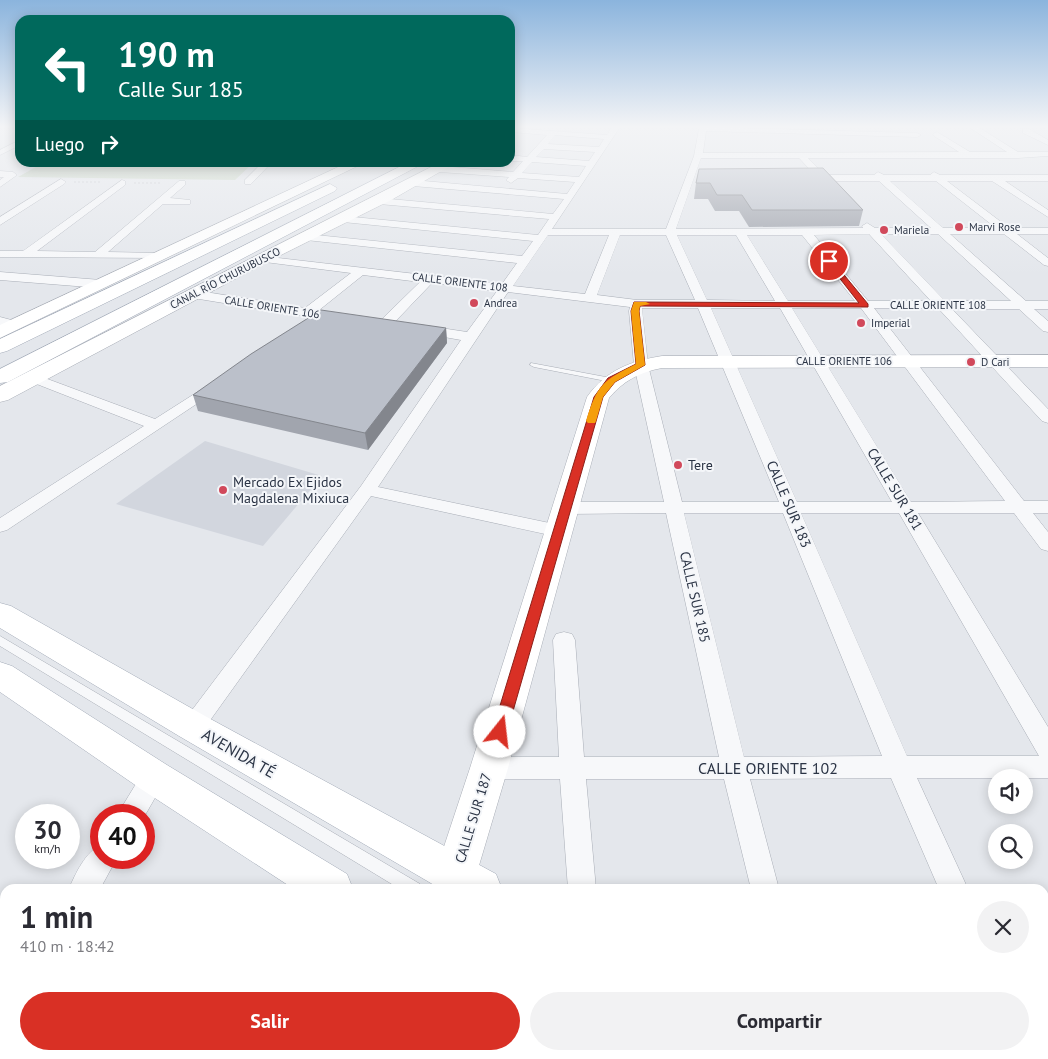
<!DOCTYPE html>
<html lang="es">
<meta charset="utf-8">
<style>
body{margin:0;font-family:"PT Sans",sans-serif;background:#f2f2f3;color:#2b2b33;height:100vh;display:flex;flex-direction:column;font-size:19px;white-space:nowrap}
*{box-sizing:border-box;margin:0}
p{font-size:16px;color:#7c7c81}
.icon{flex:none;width:28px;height:28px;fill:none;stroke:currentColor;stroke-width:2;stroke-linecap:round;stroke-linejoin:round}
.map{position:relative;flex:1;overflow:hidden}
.details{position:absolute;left:0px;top:884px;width:1049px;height:176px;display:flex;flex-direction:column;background:#fff;border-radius:15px 15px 0 0;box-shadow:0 2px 12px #0003}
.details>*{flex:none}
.guide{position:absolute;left:15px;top:15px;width:500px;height:152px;border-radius:15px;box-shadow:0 2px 12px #0003;background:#00695c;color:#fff;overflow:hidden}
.fabs{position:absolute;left:988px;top:769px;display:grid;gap:10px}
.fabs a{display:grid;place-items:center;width:45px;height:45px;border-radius:50%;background:#fff;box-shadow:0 2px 12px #0003;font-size:25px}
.speed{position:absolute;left:15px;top:804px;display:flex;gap:10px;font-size:25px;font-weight:700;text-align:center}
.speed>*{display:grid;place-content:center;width:65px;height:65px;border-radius:50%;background:#fff;box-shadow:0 2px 12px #0003;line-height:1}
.speed small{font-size:12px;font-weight:400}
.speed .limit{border:8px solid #d22;background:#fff;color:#111}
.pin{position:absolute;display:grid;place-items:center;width:42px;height:42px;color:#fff;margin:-21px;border:2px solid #fff;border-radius:50%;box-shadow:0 1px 5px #0007}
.me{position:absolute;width:55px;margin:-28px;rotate:16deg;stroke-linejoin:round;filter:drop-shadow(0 0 4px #0008)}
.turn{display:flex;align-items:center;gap:18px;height:105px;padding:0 20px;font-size:22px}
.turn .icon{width:65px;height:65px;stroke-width:2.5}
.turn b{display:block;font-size:35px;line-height:42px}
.then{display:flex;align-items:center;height:48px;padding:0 20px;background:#0003;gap:10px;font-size:19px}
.round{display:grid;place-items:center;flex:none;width:52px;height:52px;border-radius:26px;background:#f2f2f3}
.summary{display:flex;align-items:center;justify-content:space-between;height:85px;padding:0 20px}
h1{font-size:30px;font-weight:700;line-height:38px}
.action{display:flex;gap:10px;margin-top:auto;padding:10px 20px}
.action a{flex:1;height:58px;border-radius:30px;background:#d93025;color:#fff;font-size:20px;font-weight:700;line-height:58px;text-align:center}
.action a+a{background:#f2f2f3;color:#2b2b33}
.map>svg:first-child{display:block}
</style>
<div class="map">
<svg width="1048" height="1059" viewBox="0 0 1048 1059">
<rect width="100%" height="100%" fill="#e4e7ec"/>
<path fill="#d2d6de" d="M205 441 322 476 263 546 116 504Z"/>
<path fill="#c9d6c5" d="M43 163V162L253 163 235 180 18 177Z
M425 1055H526L533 1059H423Z"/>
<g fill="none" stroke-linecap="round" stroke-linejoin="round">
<g stroke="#a9aeb7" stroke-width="1">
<path id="lane" d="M531 363 611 378 615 380 611 382 534 367 530 365Z
M0 636 420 884 423 889H400L0 646Z
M635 1055H657L659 1059H637Z
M710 1055H732L734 1059H712Z"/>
</g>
<g stroke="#a9aeb7" stroke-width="1">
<path id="street" d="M612 127H620L552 229H666L694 156 699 129 702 127 917 133 921 135 917 137 706 131 703 153 959 152 934 136 933 134 937 132 970 152H1007L969 127H978L1018 152H1048V156L1018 158H808L825 175H874L878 172 884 175H930L934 172 940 175H1048V181H1005L1048 210V217L992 181H947L1009 228H1048V234H1017L1048 258V266L1044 265 1004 234H950L1026 301H1048V309H1034L1048 321V332L1043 331 1019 309H952L1048 409V423L1042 421 938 308H874L1024 501H1048V513H1033L1048 532V551L1041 549 1014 513H918L1048 727V778H917L968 889H939L891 778 750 779 779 889H751L724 779H586L596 889H568L560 779H489L480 776 476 768 480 760 489 757H559L553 640 556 634 564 632 572 634 575 640 584 757H719L666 513 565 514 559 512 556 508 559 504 565 502H664L634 365 629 311 630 307 508 292 378 487 559 525 566 527 568 531 566 535 559 537 371 496 201 733 192 736 183 733 180 726 361 486 461 340 416 332 414 329 416 326 421 325 467 332 497 291 432 283 390 327 385 328 378 324 380 321 420 282 363 275 318 311 345 315 346 318 340 322 193 298 187 294 189 291 193 290 305 308 351 273 257 261 255 259 257 257 261 256 502 284 517 263 306 240 301 237 306 234 522 256 533 241 343 222 338 219 343 216 538 235 549 219 379 204 374 201 379 198 553 214 564 199 413 186 408 183 413 180 567 194 575 182 518 178 511 183 506 180 509 177 440 172 436 169 440 166 513 172 523 161H510V155L527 157 547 135 511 132V128L607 135ZM555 135 604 139 599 147 548 144ZM544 149 595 152 589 161 536 157ZM701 158H799L815 175 812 176V180L820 181 831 190 836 187 830 181H879L931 228H875L867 223 862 226 863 228 676 229ZM532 162 586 166 579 177 522 173ZM890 181H936L996 228H943ZM869 234 931 301H868L814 235ZM881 234H938L1011 301H945ZM548 235H609L585 294 513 286ZM620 235H666L695 300H637L597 295ZM677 235H736L775 301 707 300ZM747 235H802L855 301H788ZM642 308H698L779 502H682L648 365ZM711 308H780L892 502H797ZM792 308H861L1005 501 911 502ZM684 513H783L882 756 744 757ZM801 513H899L1039 756H907Z
M1023 129H1029L1048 140V145L1023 133Z
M20 140V145L0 155V150Z
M263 162H272L251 184H245V180Z
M0 171 13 172 17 175 0 187V180L4 177H0Z
M61 179 66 182 64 184 0 225V217Z
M122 180 125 181V185L37 251 95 252 179 181H185V185L170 198 190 200V204H163L108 252 160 253 166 256 164 258 0 257V251H23Z
M0 272 101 280 107 284 101 288 0 280Z
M0 317 19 322 21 325 14 329 0 325Z
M34 374 155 419 210 384H220L222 387 7 530 0 532V518L144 426 29 381 27 378 29 375Z
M154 766 163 769 167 777 144 817V815H117L145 769Z
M101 845V858H117L100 889H69C75 874 86 851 101 845Z
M5 996V1033L0 1035V998Z
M1044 1049 1048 1059H1014L1012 1055H1044Z
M378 1055H412L411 1059H377Z"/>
</g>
<g stroke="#a9aeb7" stroke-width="1">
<path id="secondary" d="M510 127H523L510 134Z
M349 162H366L0 338V325Z
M441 162H457L393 199 267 262 8 400 0 402V386Z
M1048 355V367L662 368C640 372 623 381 609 398L508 768 472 889H430L470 768 587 397C606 370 631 361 662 356Z"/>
</g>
<g stroke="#a3abb8" stroke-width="1">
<path id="primary" d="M409 162H426L8 382 0 383V369Z
M330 184 337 188 335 191 7 351 0 353V339Z
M0 603 11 606 205 716 496 874 502 889H441L179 736 0 628Z
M0 662 12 666 167 765 347 874 353 889H294L141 789 0 692Z
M568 1055H621L623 1059H569Z
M760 1055H814L816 1059H761Z"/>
</g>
<path stroke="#c2c5cb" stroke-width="1" stroke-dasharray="2 2" stroke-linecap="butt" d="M74 182H100
M134 183H160"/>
<use href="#lane" fill="#f7f8fa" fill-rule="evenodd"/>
<use href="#street" fill="#f7f8fa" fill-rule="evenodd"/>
<use href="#secondary" fill="#fff" fill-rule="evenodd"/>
<use href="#primary" fill="#fff" fill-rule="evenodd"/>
</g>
<path fill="#a1a5ae" d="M699 169 863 210 859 226 749 227 739 211H715L708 199H694L696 183Z
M446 328 447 343 368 450 198 411 193 395Z"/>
<path fill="#83868d" d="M446 328 447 343 368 450 365 433Z"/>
<path fill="#bbc0ca" stroke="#83868d" d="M823 168 863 210H752L742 195H717L710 183H696L699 169Z
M321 310 446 328 365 433 193 395 251 354Z
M661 1055H714V1056H734L739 1059H661L656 1056Z"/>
<linearGradient id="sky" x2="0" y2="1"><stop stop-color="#8bb4dd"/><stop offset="0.46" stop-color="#f3f4f6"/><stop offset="1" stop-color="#f3f4f6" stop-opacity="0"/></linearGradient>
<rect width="1048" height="275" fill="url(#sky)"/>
<path fill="#d93025" stroke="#8d1f18" d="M827 259H831L868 304V307L640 306 639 311 645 365 615 382 603 397 507 732 505 736 500 738 495 736 492 732 594 397 608 378 636 364 631 311 634 302 859 303 827 262Z"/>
<path fill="#f59e0b" d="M634 302H646L650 304 640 306 639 311 645 365 615 382 603 397 596 421 595 423H588L586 421C598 383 603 381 636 364L631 311Z"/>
<g fill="#d1495b" stroke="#f4f6f9" stroke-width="2">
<circle cx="959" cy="227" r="5"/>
<circle cx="884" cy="230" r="5"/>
<circle cx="474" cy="303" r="5"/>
<circle cx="861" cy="323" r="5"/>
<circle cx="971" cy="362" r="5"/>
<circle cx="678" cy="465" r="5"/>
<circle cx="223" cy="490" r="5"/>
</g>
<g text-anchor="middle" stroke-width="4" stroke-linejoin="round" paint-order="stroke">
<g font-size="11" fill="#2b3445" stroke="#f4f6f9" text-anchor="start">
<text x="969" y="231">Marvi Rose</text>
<text x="894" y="234">Mariela</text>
<text x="484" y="307">Andrea</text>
<text x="871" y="327">Imperial</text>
<text x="981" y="366">D Cari</text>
</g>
<g font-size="11" fill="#2b3445" stroke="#f4f6f9">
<text transform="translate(225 278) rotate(-27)" y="4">CANAL RÍO CHURUBUSCO</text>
<text transform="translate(460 282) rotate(7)" y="4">CALLE ORIENTE 108</text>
<text x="938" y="309">CALLE ORIENTE 108</text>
<text transform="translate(272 307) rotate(9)" y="4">CALLE ORIENTE 106</text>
<text x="844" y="365">CALLE ORIENTE 106</text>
</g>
<g font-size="14" fill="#2b3445" stroke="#f4f6f9" text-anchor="start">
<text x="688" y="470">Tere</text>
<text x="233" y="487">Mercado Ex Ejidos<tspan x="233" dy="16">Magdalena Mixiuca</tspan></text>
</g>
<g font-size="14" fill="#2b3445" stroke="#f4f6f9">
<text transform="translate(895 489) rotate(59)" y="5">CALLE SUR 181</text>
<text transform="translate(789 504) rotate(67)" y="5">CALLE SUR 183</text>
<text transform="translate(695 597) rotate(77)" y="5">CALLE SUR 185</text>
<text transform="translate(473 818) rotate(-73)" y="5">CALLE SUR 187</text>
</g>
<g font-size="16" fill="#2b3445" stroke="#f4f6f9">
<text transform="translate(239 753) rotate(30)" y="6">AVENIDA TÉ</text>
<text x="768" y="774">CALLE ORIENTE 102</text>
</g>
</g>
</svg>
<div class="fabs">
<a><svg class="icon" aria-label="sound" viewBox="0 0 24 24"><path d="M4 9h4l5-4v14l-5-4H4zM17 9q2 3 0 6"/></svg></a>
<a><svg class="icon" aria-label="search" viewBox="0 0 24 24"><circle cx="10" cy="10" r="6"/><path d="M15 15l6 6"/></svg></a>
</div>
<div class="speed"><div>30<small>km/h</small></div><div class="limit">40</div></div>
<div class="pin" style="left:829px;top:261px;background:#d93025"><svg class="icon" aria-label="arrive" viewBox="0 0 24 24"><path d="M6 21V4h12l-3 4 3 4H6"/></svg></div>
<svg class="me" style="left:500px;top:732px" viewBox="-20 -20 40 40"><circle r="19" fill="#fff"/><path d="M0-13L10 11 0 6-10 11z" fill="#d93025"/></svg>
<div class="guide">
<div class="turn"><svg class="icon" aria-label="left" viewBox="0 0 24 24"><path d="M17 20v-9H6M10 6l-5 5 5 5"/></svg><div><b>190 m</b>Calle Sur 185</div></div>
<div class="then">Luego<svg class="icon" aria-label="right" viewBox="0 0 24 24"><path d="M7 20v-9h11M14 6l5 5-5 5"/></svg></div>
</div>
<section class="details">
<div class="summary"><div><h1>1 min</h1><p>410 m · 18:42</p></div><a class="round"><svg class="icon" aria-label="close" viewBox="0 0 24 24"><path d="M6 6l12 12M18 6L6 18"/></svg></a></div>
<div class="action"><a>Salir</a><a>Compartir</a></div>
</section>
</div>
